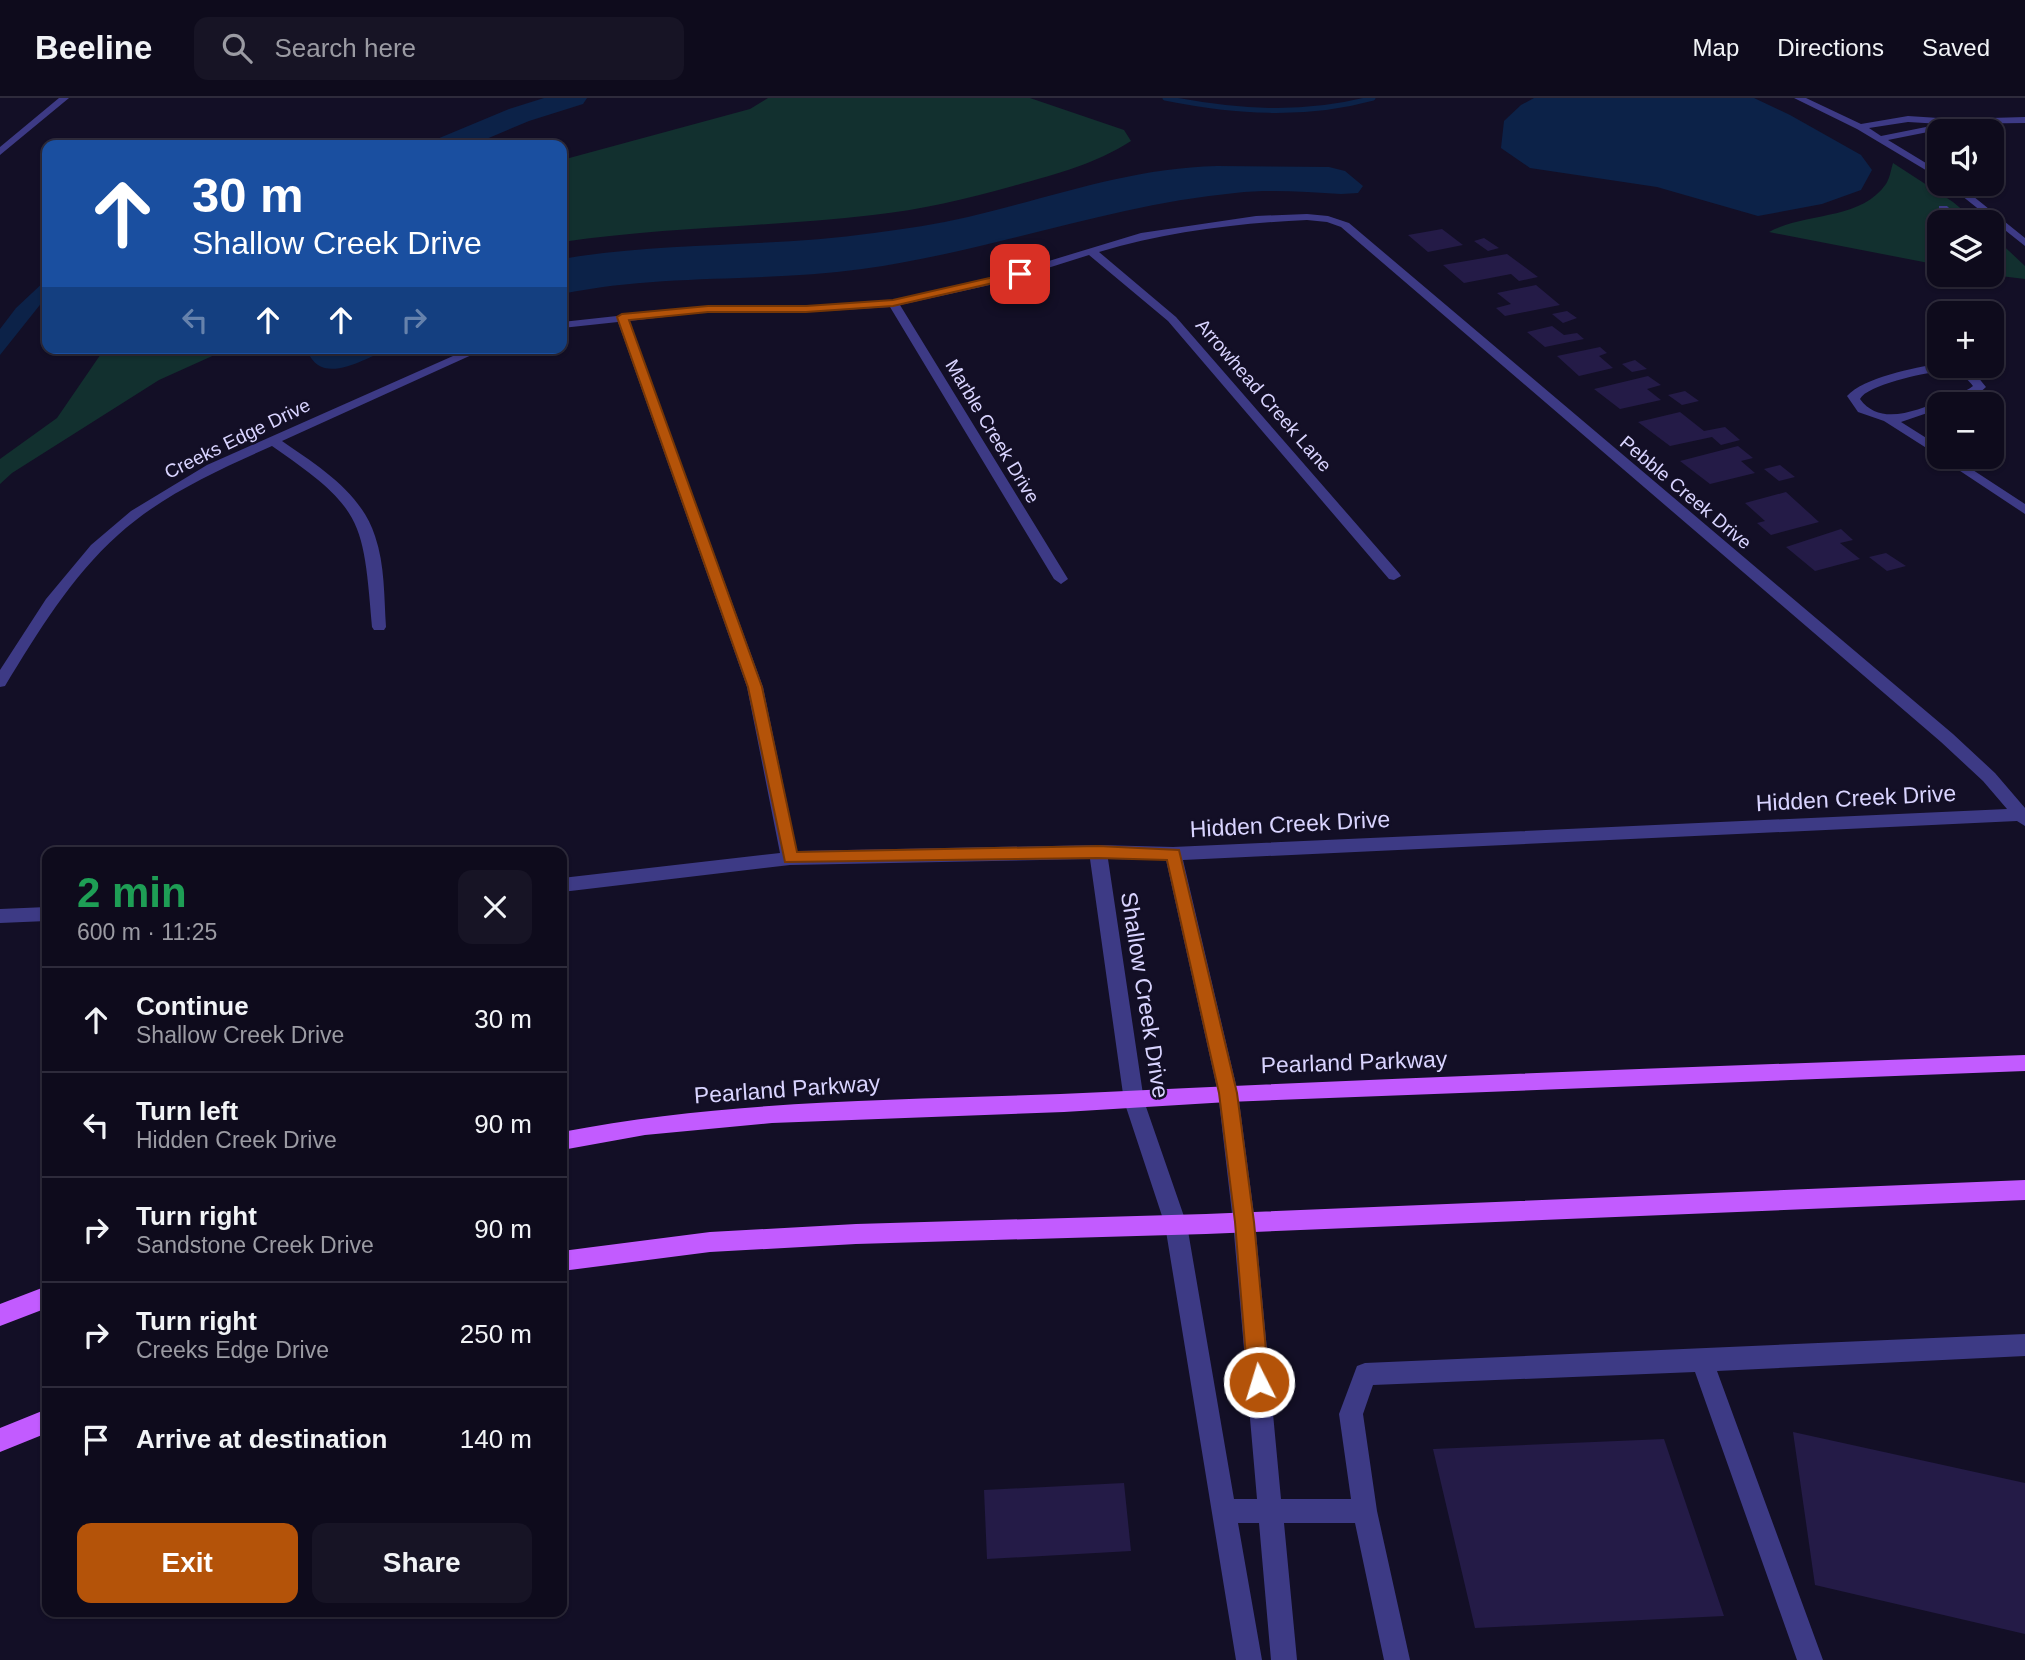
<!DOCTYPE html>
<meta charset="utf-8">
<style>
body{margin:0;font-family:Arial,sans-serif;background:#171425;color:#f1f3f6;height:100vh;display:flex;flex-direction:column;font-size:26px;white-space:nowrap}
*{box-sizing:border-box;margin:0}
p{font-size:23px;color:#9b9ba3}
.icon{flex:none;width:38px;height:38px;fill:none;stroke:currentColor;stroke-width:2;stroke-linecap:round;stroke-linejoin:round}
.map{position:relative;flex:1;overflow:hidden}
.details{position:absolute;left:42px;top:749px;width:525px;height:770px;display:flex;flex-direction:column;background:#0e0b1c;border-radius:14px;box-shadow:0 2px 5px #0004,0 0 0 2px #2e2b3b}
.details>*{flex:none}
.top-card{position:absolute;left:42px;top:42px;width:525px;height:214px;border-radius:14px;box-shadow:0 2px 5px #0004,0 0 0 2px #2e2b3b;background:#1a4fa0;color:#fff;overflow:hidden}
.controls{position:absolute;left:1927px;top:21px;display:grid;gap:14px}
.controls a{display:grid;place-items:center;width:77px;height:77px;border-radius:14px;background:#0e0b1c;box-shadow:0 2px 5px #0004,0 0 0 2px #2e2b3b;font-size:35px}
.pin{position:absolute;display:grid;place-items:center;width:60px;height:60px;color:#fff;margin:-30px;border-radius:14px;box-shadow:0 4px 10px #0006}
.me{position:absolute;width:77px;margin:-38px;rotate:355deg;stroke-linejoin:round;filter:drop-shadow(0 0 5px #0008)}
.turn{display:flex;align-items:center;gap:24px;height:147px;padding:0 35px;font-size:32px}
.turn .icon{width:91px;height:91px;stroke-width:2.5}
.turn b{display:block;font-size:49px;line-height:60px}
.lanes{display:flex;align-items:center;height:66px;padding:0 35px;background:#0003;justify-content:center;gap:35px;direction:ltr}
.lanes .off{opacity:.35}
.round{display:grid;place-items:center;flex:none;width:74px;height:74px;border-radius:14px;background:#171425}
.overview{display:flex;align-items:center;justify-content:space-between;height:119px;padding:0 35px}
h1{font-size:42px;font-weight:800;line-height:52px;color:#1e9e55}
.action{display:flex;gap:14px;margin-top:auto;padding:14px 35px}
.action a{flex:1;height:80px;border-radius:14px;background:#b45309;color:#fff;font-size:28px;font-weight:800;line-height:80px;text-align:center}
.action a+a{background:#171425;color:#f1f3f6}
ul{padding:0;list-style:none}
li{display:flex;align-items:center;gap:21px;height:105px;padding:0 35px;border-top:2px solid #2e2b3b}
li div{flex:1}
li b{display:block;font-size:26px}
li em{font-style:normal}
header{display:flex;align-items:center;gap:42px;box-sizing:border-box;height:98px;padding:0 35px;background:#0e0b1c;border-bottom:2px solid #2e2b3b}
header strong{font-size:33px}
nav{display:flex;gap:38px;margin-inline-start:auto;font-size:24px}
.search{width:490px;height:63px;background:#171425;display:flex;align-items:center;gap:18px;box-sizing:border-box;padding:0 24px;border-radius:14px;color:#9b9ba3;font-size:26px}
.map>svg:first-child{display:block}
</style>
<header>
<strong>Beeline</strong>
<div class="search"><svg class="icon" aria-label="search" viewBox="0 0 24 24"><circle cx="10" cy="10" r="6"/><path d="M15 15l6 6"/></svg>Search here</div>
<nav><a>Map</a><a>Directions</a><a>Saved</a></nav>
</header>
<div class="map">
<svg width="2025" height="1562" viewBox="0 0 2025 1562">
<rect width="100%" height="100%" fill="#130f26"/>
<path fill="#12302f" d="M768 0H1030L1124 32 1131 43C1093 67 1056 76 1013 88 967 101 920 112 873 117 769 129 665 129 562 144V62L750 11Z
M1893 65 1953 104 1977 124H1939V167L1769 134C1805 114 1860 123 1886 86 1890 80 1891 71 1893 65Z
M1992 137 2025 168V181L1992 177Z
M105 250H230L159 282 12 375 0 386V361L57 320Z"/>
<path fill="#0c2248" d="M563 0 568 3 512 21 454 47H434C478 31 519 13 563 0Z
M1534 0H1754L1790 17 1861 57 1872 72 1861 92 1822 106 1758 118 1657 89 1530 70 1501 50 1504 23 1521 7Z
M1217 68 1329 69 1345 73 1363 88 1358 95 1341 96C1306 94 1270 91 1235 95 1109 107 988 154 862 171 762 185 661 175 562 196V161C665 143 770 150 874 135 905 131 937 126 968 119 1053 99 1130 70 1217 68Z
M47 181V198L0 257V231L16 210Z
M311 250H390C366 260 322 289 308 254Z"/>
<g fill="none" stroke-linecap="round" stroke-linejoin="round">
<path stroke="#0c2248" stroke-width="5" d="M1165 0C1235 14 1304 19 1373 0"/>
<path fill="#0c2248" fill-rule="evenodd" d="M544 0H587L583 6 529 23 472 47H432L437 41 509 11Z"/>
</g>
<path fill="#241b47" d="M1442 131 1463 147 1428 154 1408 137Z
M1484 140 1499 150 1488 153 1474 143Z
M1507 156 1538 179 1519 183 1511 176 1464 185 1443 167Z
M1536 187 1560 207 1505 218 1496 210 1511 206 1497 195Z
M1567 213 1577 220 1563 225 1552 216Z
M1552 228 1564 237 1577 235 1584 241 1545 249 1527 234Z
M1600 249 1607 255 1599 258 1613 270 1579 278 1557 258Z
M1635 262 1647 271 1632 274 1622 266Z
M1648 278 1661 287 1647 291 1661 302 1620 311 1594 291Z
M1685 293 1699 303 1682 307 1668 297Z
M1680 314 1704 333 1725 329 1740 342 1721 347 1712 339 1670 348 1638 324Z
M1738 348 1753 360 1741 363 1755 375 1710 386 1680 363Z
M1780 367 1795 379 1779 383 1764 371Z
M1786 394 1819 424 1771 437 1757 425 1765 423 1745 405Z
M1841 431 1853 442 1840 445 1860 461 1815 473 1786 449Z
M1886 455 1906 468 1887 473 1869 459Z
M1793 1334 2025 1385V1536L1815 1487Z
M1664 1341 1724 1518 1475 1530 1433 1351Z
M1124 1385 1131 1453 987 1461 984 1392Z"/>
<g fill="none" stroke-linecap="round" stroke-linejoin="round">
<path fill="#3d3a85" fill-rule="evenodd" d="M59 0H69L0 57V49Z
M1794 0H1806L1861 26 1908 18 1954 21 2025 19V25L1949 26 1948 30 1888 42 1939 73V80L1857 31ZM1908 24 1941 26 1881 38 1869 30Z
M1947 86H1958L2025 140V148Z
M1939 108H1947L1963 124H1952L1939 112Z
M1307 116 1328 118 1349 125 1953 636 1995 675 2025 710V728L2017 723 1183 762 1238 995 1255 1124 1281 1401H1351L1339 1316 1357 1268 1365 1265 2025 1236V1258L1717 1273 1823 1562H1797L1695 1274 1373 1287 1363 1316 1377 1413 1410 1562H1384L1355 1425H1284L1297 1562H1271L1259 1425H1238L1262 1562H1236L1165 1127 1124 1003 1090 761 790 767 562 794V780L780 755 747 589 618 224 562 230V224L708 208 827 207 893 202 996 179 1141 135 1256 118ZM1307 122 1327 124 1341 129 1941 644 1983 683 2007 711 1173 749 1098 747 797 753 763 589 629 223 708 214 827 213 890 209 1054 481 1061 486 1068 481 900 207 1003 184 1089 157 1168 223 1389 481 1394 482 1401 478 1399 475 1176 219 1099 154C1166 134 1237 125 1307 122ZM1108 761 1166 762 1218 995 1233 1124 1257 1401H1234L1187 1127 1144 1003Z
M471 250H487L282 343C318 368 361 394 375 438 385 467 384 499 386 529L384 532H374L372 529C363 421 363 411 272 348 218 372 162 397 118 437 71 479 38 534 5 588L0 589V572L46 501 91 447 131 413 207 367Z
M1939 266C1963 274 1966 262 1986 289 1974 301 1956 306 1939 306V311L1901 324 1939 348V358L1884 323 1858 314 1847 298C1863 280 1915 269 1939 266ZM1941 273C1956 274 1964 276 1973 288 1964 295 1953 297 1942 302 1918 312 1880 329 1860 301 1867 287 1924 275 1941 273Z
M1939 359H1953L2025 406V416Z
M47 809V823L0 825V811Z"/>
<path fill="#c25bff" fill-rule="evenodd" d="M2025 957V973L1228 1004 1064 1014 772 1025 645 1037 562 1052V1034C741 999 924 1003 1105 994 1412 979 1718 968 2025 957Z
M2025 1082V1102L1206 1136 856 1146 710 1154 562 1173V1153L710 1134 856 1126 1206 1116Z
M47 1188V1210L0 1228V1206Z
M47 1311V1335L0 1354V1330Z"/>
</g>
<path fill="#b45309" stroke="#753606" stroke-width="2" d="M1020 173 1025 176 1024 178 893 208 806 214H708L629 222 762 589 797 754 1098 748 1179 752 1237 995 1254 1124 1269 1284 1266 1292 1259 1295 1251 1292 1248 1284 1235 1124 1219 995 1167 762 1098 760 785 764 748 589 617 219 622 216 708 208H806L893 202Z"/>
<g text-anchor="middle" stroke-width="5" stroke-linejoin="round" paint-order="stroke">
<g font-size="19" fill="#d9d4ff" stroke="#130f26">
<text transform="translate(1264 297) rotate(49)" y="7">Arrowhead Creek Lane</text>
<text transform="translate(993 333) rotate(59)" y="7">Marble Creek Drive</text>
<text transform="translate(237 340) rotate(-26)" y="7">Creeks Edge Drive</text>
<text transform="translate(1686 394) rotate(40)" y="7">Pebble Creek Drive</text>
</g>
<g font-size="23" fill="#d9d4ff" stroke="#130f26">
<text transform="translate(1856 700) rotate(-3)" y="8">Hidden Creek Drive</text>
<text transform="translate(1290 726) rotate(-3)" y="8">Hidden Creek Drive</text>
<text transform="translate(1145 897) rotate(81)" y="8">Shallow Creek Drive</text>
<text transform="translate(1354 964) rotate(-2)" y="8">Pearland Parkway</text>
<text transform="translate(787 991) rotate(-4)" y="8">Pearland Parkway</text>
</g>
</g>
</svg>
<div class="controls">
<a><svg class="icon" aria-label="sound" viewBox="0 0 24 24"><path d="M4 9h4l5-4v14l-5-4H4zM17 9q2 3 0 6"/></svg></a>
<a><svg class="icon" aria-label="layers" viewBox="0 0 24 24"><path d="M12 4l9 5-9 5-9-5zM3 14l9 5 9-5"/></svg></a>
<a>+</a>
<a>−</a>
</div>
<div class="pin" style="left:1020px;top:176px;background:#d93025"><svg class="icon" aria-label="arrive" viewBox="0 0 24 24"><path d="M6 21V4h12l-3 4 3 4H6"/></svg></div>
<svg class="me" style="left:1259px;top:1284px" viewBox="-20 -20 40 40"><circle r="17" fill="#b45309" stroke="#fff" stroke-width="3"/><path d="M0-11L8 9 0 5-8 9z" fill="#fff"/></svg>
<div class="top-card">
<div class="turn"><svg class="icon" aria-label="ahead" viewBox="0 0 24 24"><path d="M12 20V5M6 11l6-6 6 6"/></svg><div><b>30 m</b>Shallow Creek Drive</div></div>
<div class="lanes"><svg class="icon off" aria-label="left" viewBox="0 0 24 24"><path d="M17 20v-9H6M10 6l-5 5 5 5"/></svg><svg class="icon" aria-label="ahead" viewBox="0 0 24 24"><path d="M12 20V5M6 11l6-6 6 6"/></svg><svg class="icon" aria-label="ahead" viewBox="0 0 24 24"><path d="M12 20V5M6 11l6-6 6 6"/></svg><svg class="icon off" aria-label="right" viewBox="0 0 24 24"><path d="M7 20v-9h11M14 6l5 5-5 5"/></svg></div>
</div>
<section class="details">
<div class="overview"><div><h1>2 min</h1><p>600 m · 11:25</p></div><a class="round"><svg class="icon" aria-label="close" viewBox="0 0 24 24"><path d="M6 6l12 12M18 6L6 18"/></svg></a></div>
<ul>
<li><svg class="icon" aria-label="ahead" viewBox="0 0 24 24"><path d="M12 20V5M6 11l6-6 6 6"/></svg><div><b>Continue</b><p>Shallow Creek Drive</p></div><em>30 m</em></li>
<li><svg class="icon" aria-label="left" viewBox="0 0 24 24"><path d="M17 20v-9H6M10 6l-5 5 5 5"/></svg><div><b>Turn left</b><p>Hidden Creek Drive</p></div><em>90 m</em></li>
<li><svg class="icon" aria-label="right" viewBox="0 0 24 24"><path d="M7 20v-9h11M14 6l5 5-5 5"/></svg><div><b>Turn right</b><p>Sandstone Creek Drive</p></div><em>90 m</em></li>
<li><svg class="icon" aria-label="right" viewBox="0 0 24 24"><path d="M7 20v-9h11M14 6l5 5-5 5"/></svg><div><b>Turn right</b><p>Creeks Edge Drive</p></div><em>250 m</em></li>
<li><svg class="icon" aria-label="arrive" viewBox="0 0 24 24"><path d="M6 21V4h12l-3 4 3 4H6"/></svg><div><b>Arrive at destination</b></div><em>140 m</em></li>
</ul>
<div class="action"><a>Exit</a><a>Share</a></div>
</section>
</div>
